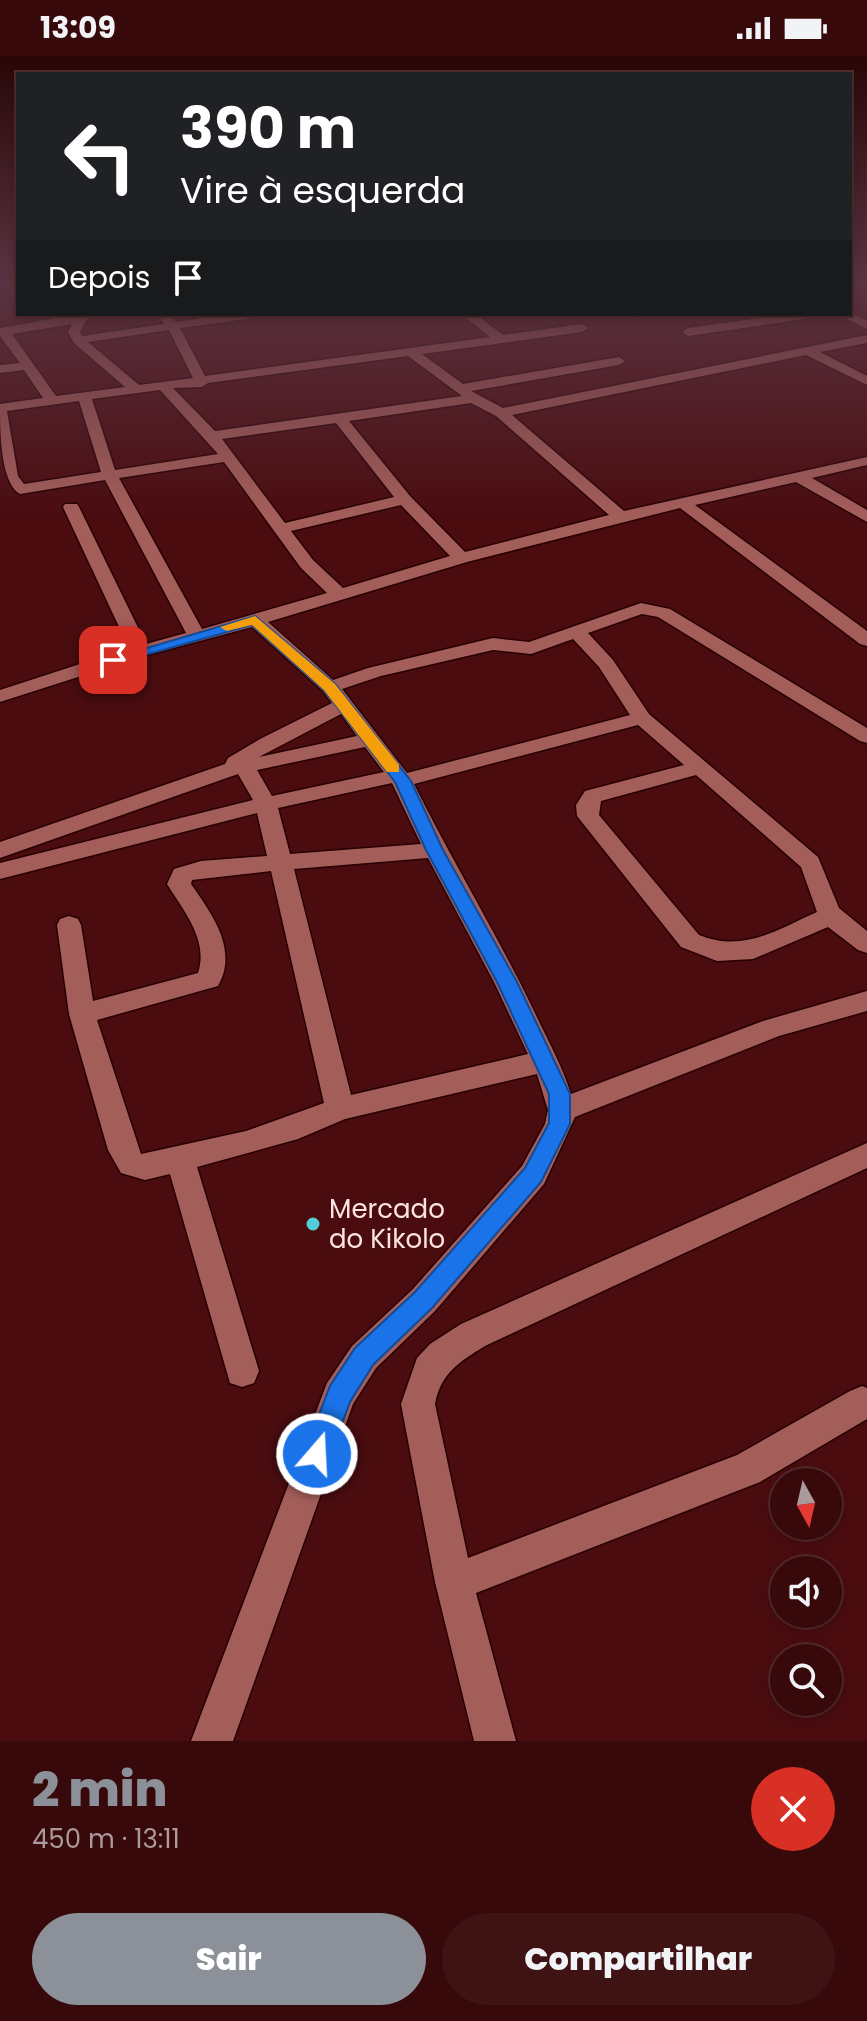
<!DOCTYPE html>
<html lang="pt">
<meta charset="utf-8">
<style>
body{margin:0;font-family:Poppins,sans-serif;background:#3f1214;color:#f1f3f6;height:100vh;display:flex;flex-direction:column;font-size:30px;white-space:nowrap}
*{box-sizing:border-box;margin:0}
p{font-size:26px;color:#ab9a9d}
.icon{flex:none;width:44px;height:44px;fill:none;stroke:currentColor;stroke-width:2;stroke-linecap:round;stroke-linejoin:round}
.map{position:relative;height:1685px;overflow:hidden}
.sheet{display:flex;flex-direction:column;background:#38090b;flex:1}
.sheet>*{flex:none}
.banner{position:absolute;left:16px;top:16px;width:836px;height:244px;border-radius:0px;box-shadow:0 4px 12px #0003,0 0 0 2px #522a2c;background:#202124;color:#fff;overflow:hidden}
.needle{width:52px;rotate:172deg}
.fabs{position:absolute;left:770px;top:1412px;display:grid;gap:16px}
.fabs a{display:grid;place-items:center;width:72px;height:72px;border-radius:50%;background:#38090b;box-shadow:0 4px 12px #0003,0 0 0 2px #522a2c;font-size:40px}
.pin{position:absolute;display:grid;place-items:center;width:68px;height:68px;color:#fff;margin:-34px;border-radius:16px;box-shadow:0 4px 12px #0006}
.me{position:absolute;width:88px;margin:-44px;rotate:19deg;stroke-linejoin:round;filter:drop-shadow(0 0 6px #0008)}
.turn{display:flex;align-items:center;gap:28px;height:168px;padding:0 32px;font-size:36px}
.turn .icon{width:104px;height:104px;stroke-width:2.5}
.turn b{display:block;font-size:56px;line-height:68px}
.then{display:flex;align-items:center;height:76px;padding:0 32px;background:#0003;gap:16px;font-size:30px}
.round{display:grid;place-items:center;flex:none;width:84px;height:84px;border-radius:42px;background:#3f1214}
.overview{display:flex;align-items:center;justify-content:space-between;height:136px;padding:0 32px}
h1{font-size:48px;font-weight:800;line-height:60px;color:#8c9099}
.cta{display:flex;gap:16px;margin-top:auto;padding:16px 32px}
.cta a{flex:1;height:92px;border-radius:48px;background:#8c9099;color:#fff;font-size:32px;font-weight:800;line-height:92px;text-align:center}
.cta a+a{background:#3f1214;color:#f1f3f6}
.status{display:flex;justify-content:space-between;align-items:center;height:56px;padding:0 40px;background:#38090b;direction:ltr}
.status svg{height:22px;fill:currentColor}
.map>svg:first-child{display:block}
</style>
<div class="status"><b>13:09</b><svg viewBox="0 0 49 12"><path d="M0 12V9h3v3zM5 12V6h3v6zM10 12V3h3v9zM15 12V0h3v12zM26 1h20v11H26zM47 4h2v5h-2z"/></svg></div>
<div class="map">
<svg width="867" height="1685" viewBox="0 0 867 1685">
<rect width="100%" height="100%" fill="#4a0c0f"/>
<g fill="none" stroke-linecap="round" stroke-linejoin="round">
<g stroke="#280002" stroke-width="3">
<path id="minor" d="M4 226H15L18 245 14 244Z
M867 226V230L850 234V228Z
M850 257 867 265V273L837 258Z
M78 258H90L80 276 82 280 164 268 158 258H168L176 266 230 258H260L254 262 180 272 205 320 490 281 461 258H475L503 279 582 268 588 272 582 276 422 298 463 328 619 301 625 305 619 309 471 335 503 352 867 279V287L820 296 867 320V329L806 299 512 359 624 455 867 401V409L812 422 867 454V466L796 426 695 449 867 575V590L860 588 680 452 467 506 268 566 333 624 368 612 493 582 529 586 641 547 670 553 867 672V687L860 685 658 561 642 558 588 577 613 604 649 658 818 801 839 852 867 875V897L858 894 828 871 753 903 717 905 681 891 577 760 576 749 585 735 684 709 638 669 414 728C452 805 497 878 534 955 547 983 562 1009 571 1038L763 965 867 935V955L779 980 575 1061 544 1128 435 1255 376 1312 353 1348 233 1685H191L327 1327 352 1290 413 1233 522 1110 545 1068 548 1054 537 1018 345 1063 298 1083 197 1111 259 1315 254 1327 242 1331 230 1327 170 1118 145 1124 121 1117 108 1094 69 958 57 869 60 863 69 860 78 863 81 869 93 945 198 917C209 884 183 854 167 828L174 813 201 805 267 800 257 757 0 823V807L253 744 238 718 0 802V786L225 708 228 702 260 683 332 647 323 635 252 571 147 599 0 646V634L129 592 63 451 65 448H77L79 451 146 588 186 577 105 424 20 438C0 427 0 373 0 348L43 342 24 314 0 317V309L20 307 0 280V272ZM72 268 68 276 74 287 125 331 56 340 12 278ZM169 274 193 322 139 329 88 286ZM408 300 462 340 215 375 173 332 202 331 208 327ZM160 334 218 398 115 414 92 343ZM79 345 101 416 24 428 18 420 7 355ZM471 347 496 360 609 459 465 496 410 440 349 365ZM336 367 394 441 285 467 222 383ZM224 406 301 512 327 537 202 573 119 422ZM401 449 450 500 343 532 313 504 291 475ZM573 583 599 611 630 659 407 717 342 633 381 620 493 594 531 598ZM341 658 357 680 259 701ZM365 691 384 716 272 740 257 714ZM696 719 801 811 817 856C776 874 744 897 699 879L599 759 601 745ZM392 727 421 788 290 798 278 752ZM428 802 494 926 528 998 351 1039 294 813ZM271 815 324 1047 246 1075 141 1098 97 964 218 930C239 893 211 857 191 828L192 824Z
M614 258H655C646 264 623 264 614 258Z
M787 258H817L811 262 688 280 682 276 688 272Z
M867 1087V1112L485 1290C459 1306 441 1317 435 1348L468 1502 737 1399 850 1335 862 1330 867 1332V1363L760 1426 476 1537 516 1685H474L435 1526 401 1348 417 1302 430 1288 461 1268Z"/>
</g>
<use href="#minor" fill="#a45e5a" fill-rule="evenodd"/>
</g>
<linearGradient id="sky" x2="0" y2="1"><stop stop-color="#290708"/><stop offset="0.49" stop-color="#5a3442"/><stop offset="1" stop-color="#5a3442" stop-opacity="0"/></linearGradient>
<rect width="867" height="462" fill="url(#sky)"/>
<path fill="#1a73e8" stroke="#114b97" stroke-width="2" d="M255 560 335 628 411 725 443 794 517 926 570 1038V1068L541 1126 432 1252 373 1309 350 1346 327 1407 317 1411 308 1407 304 1398 330 1330 355 1292 415 1236 525 1112 549 1067V1038L497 926 426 794 395 726 324 634 252 569 113 608 106 604Z"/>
<path fill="#f59e0b" d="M255 560 335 628 399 709V716H387L324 634 252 569 227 575 220 571Z"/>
<circle fill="#52ccd6" stroke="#4a0c0f" stroke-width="3" cx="313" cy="1168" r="8"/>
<g text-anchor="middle" stroke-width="8" stroke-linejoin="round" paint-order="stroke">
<g font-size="26" fill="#fde4e2" stroke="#4a0c0f" text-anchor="start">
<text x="329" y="1162">Mercado<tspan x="329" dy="30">do Kikolo</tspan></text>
</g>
</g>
</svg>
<div class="fabs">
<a><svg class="needle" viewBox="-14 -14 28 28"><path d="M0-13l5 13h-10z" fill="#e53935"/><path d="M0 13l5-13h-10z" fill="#ab9a9d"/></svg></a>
<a><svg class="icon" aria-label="sound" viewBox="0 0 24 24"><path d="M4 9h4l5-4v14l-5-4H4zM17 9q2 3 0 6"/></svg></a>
<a><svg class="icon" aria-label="search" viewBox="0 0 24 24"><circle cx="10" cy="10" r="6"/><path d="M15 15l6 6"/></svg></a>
</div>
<div class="pin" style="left:113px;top:604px;background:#d93025"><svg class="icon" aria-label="arrive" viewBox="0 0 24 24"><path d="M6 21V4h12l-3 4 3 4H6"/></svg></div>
<svg class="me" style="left:317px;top:1398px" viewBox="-20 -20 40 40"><circle r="17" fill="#1a73e8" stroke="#fff" stroke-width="3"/><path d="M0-11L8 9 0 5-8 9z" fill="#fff"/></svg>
<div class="banner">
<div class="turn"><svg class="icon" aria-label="left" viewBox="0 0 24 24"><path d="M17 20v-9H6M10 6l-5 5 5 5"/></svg><div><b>390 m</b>Vire à esquerda</div></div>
<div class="then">Depois<svg class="icon" aria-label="arrive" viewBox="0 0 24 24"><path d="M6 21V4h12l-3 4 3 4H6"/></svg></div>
</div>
</div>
<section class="sheet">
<div class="overview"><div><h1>2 min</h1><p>450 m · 13:11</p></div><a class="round" style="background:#d93025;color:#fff"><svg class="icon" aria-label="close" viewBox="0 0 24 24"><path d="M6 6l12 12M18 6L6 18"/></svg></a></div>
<div class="cta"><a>Sair</a><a>Compartilhar</a></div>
</section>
